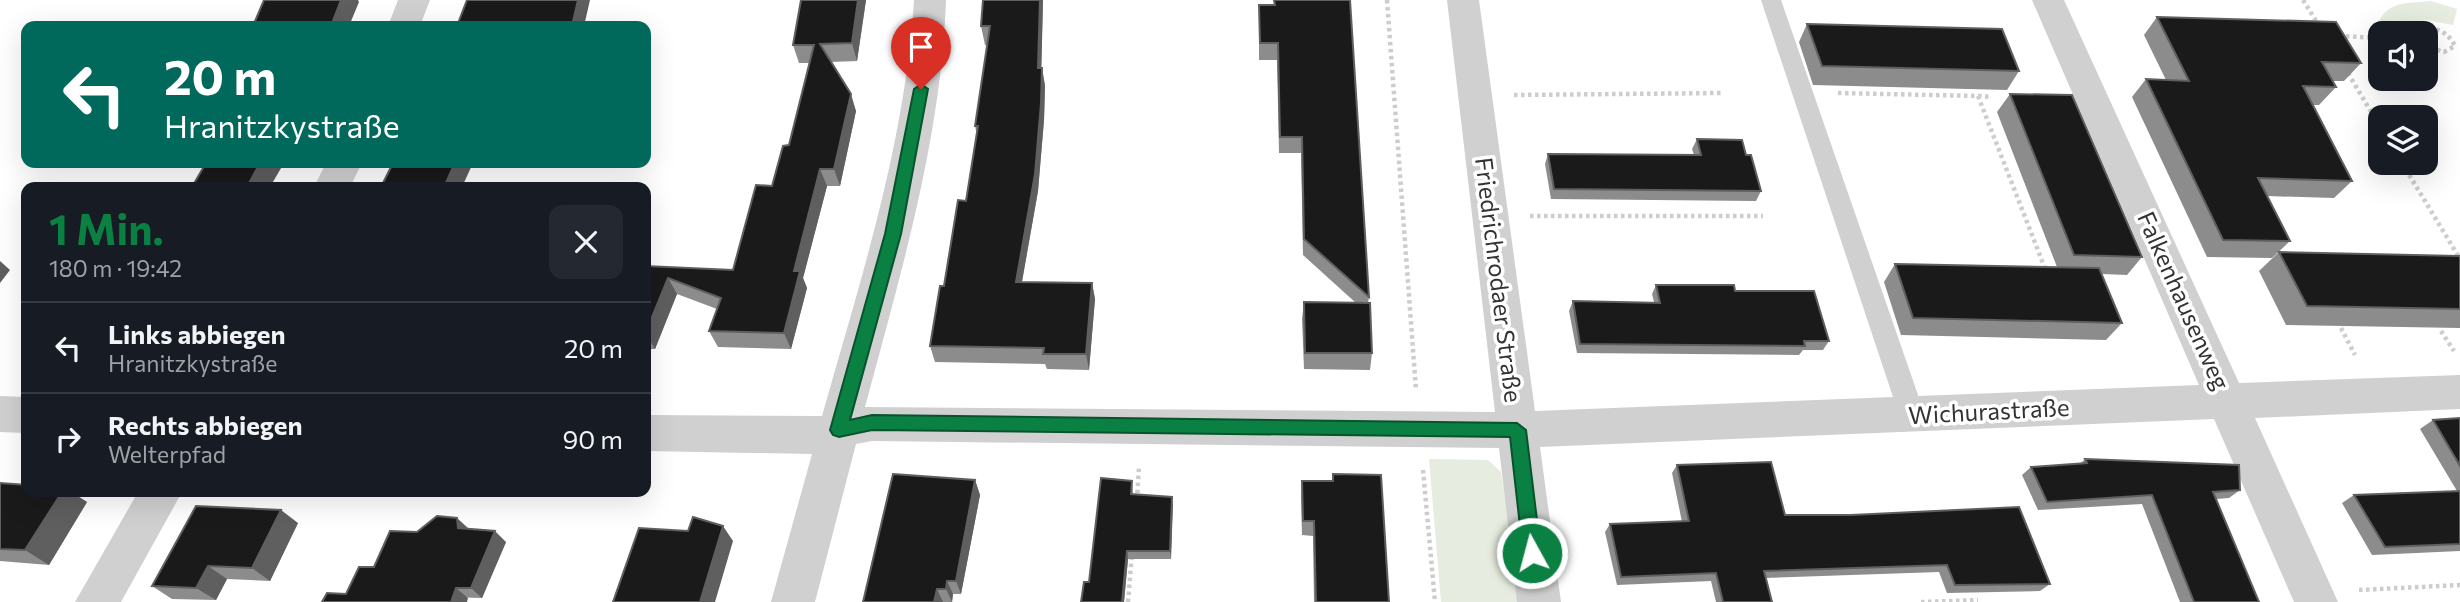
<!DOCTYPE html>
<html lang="de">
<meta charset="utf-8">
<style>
body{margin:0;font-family:Commissioner,sans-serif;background:#242831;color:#f1f3f6;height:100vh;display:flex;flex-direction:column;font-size:26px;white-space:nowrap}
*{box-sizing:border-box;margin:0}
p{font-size:23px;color:#9ea1a6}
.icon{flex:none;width:38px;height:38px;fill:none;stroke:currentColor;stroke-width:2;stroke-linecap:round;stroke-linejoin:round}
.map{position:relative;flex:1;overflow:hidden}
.drawer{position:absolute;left:21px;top:182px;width:630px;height:315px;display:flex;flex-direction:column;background:#171b24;border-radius:14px;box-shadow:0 7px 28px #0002}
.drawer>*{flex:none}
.banner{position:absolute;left:21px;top:21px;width:630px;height:147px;border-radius:14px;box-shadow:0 7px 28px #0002;background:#00695c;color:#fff;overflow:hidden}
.tools{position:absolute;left:2368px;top:21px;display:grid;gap:14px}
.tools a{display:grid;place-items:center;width:70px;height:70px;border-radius:14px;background:#171b24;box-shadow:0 7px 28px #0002;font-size:35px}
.pin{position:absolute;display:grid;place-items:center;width:60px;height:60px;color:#fff;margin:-72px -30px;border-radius:50% 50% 50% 0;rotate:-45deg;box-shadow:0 0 7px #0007}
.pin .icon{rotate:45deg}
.me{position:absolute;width:77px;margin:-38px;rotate:353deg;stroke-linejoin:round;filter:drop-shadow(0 0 5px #0008)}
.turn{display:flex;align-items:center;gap:24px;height:147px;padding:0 28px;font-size:32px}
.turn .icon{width:91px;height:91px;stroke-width:2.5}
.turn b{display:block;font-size:49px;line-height:60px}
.round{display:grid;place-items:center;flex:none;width:74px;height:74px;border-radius:14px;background:#242831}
.summary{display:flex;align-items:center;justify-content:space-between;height:119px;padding:0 28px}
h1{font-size:42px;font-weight:700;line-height:52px;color:#0b8043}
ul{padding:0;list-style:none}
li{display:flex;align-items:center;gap:21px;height:91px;padding:0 28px;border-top:2px solid #363941}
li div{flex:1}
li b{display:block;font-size:26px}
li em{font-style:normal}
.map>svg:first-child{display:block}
</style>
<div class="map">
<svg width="2460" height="602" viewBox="0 0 2460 602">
<rect width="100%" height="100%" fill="#fff"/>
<path fill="#e6ecdf" d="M2431 1 2457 9 2453 25 2426 20 2404 25 2402 33 2375 29C2387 0 2403 4 2431 1Z
M1429 459 1488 460 1501 472 1520 602H1441Z"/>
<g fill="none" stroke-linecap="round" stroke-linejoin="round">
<path stroke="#cdcdcd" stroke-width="4.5" stroke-dasharray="3.5 3.5" stroke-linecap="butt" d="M1387 0 1416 390
M2303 0 2318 24
M2416 33C2431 24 2447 30 2455 46L2444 52 2426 46
M2339 36 2380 38
M2348 73 2380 127
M1838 93 1978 96 2046 271
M1514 95 1723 93
M1978 96 1991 97
M2402 163 2460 259
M1530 216H1763
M2341 328 2355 355
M2441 331 2454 351
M1423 470 1435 602
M1137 500 1139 467
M2359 590 2460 585
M1128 602 1132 554
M1921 602 1978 600"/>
<path fill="#d0d0d0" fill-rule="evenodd" d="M1761 0H1781L1925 415 1921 423 1912 426 1903 423 1899 415Z"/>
<path fill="#d0d0d0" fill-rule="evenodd" d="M398 0H430L420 26H388Z
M914 0H946C941 140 901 272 865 407L1495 412 1447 0H1479L1535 411 2199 385 2032 0H2064L2239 383 2460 375V409L2255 418 2338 602H2294L2214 419 1540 447 1561 602H1517L1499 448 872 441 856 444 815 602H771L812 454 646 451V415L822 416C861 278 905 144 914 0Z
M326 163H362L350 187H314Z
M0 396 26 397V433L0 432Z
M138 492H182L121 602H75Z"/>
</g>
<path fill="#8c8c8c" d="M801 0H866L857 61 831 62 856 111 840 186H827L803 278 807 288 791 349 718 347 709 331 717 309 677 294 655 349H646V266L733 270 772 186 789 145 809 63H799L793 45Z
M1043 0 1041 68H1042L1045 86 1044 120 1038 191 1022 282 1092 283 1095 299 1089 370 1047 369 1045 364 935 362 930 346 966 201 977 135 975 126 987 45H985L981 26Z
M1274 0H1350L1369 297 1368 303 1372 353 1370 370 1304 369 1302 319 1304 302 1356 303 1303 255 1301 153H1279L1277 60H1259V5H1274Z
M2157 17 2361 63 2344 81H2332L2336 87 2319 105H2313L2352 181 2334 198 2267 196 2290 241 2272 258 2207 257 2132 97 2146 79 2166 80 2144 35Z
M1807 24 2019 71 2007 90 1813 85 1799 42Z
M2010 94 2142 257 2127 275 2102 274 2122 323 2106 340 1901 335 1884 282 1895 264 2057 267 1997 112Z
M1697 139 1746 155 1761 191 1756 201 1551 199 1545 164 1548 154 1694 155 1692 149Z
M2279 252 2460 256V328L2286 325 2259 271Z
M1656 285 1735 291 1829 341 1823 350H1803L1799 355 1577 353 1569 311 1573 301 1654 302 1652 294Z
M2460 418V551L2372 555 2342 503 2354 495 2457 491 2420 429 2433 420Z
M2085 459 2240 490 2229 498 2216 499 2259 602H2180L2142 504 2038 510 2022 475 2031 467 2080 464Z
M1677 465 1785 515 2050 584 2040 591 1947 593 1939 572 1766 578 1772 602H1716L1711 581 1617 585 1605 532 1610 524 1682 522 1672 473Z
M1333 474 1389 602H1314L1313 536 1302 535 1301 496 1302 481H1332Z
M975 480 980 495 961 594H953L952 602H863Z
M1132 481 1133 495 1172 497 1171 559H1128L1124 602 1089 582Z
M0 483 26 492H71L87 502 49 565 0 561Z
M298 523 270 581 227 579 216 600 172 599 152 586Z
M468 528 506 542 482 598 346 594 374 567 417 532Z"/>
<path fill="#5f5f5f" d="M341 0H358L359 2 349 26H331Z
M578 0H590L584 26H572Z
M858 0H866L857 61 852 43Z
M1040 0H1043L1041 86 1038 68Z
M1042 68 1045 86 1044 120 1038 191 1019 298 1016 282Z
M851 94 856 111 840 186 834 169Z
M260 163H284L270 187H247Z
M455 163H473L462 187H444Z
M820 169 827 186 803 278 807 288 791 349 784 333 794 271Z
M0 261 10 270 0 283Z
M668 278 677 294 655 349 646 334V332Z
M1092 283 1095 299 1089 370 1086 354Z
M975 480 980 495 961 594 956 581Z
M62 492H71L87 502 49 565 25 550Z
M1172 497 1173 505 1171 559 1170 551Z
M281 510 298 523 270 581 252 568Z
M457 518 469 529 458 528Z
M723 526 733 541 715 602H700Z
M495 531 506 542 482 598 471 588Z
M1127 551 1128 559 1124 602H1122Z
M208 566 227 579 216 600 196 588Z
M947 581 953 594 952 602 946 589Z
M456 588 468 598 467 602H451Z
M937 589 943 602H934Z"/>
<path fill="#1a1a1a" stroke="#5f5f5f" stroke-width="2" d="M264 0H341L331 26H253Z
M467 0H578L572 26H457Z
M801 0H858L852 43 820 44 851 94 834 169H820L794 271H800L784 333 709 331 721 298 668 278 646 332V266L733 270 756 185 772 186 783 146 789 145 814 45H793Z
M983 0H1040L1038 68H1042L1041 103 1035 174 1016 282 1092 283 1086 354H1043L1044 348 930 346 940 286H944L958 200 966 201 978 126H975L990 26H981Z
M1274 0H1350L1369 297 1304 239 1302 137H1280L1278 43H1260L1259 5H1275Z
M2157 17 2336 22 2361 63 2322 62 2336 87 2303 86 2352 181 2258 178 2290 241 2223 240 2146 79 2189 81Z
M1807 24 2002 29 2019 71 1822 66Z
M2010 94 2072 95 2142 257 2074 255Z
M1697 139 1742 140 1746 155H1751L1761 191 1554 189 1548 154 1701 155Z
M206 163H260L247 187H192Z
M393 163H455L444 187H381Z
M2279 252 2460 256V309L2307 306Z
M1895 264 2099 268 2122 323 1913 318Z
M1656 285H1734L1735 291H1814L1829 341H1804L1805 346 1580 344 1573 301 1660 303Z
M1304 302 1370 303 1372 353H1305Z
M2460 418V466L2433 420Z
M2085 459 2239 465 2240 490 2213 492 2259 602H2194L2152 495 2047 502 2031 467 2087 463Z
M1771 462 1785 515H1851L2019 507 2050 584 1955 585 1947 565 1764 571 1772 602H1723L1716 573 1621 577 1610 524 1689 521 1677 465Z
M893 474 975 480 956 581H947L946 589H937L934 602H863Z
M1333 474 1381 475 1389 602H1316L1314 521H1303L1302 481H1333Z
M1101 478 1132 481 1131 494 1172 497 1170 551H1127L1122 602H1081L1084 582H1089Z
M0 483 26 485V492H62L25 550 0 549Z
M2460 491V544L2385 547 2354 495Z
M196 506 281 510 252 568 208 566 196 588 152 586Z
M437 516 457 518 458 528 495 531 471 588H456L451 602H322L327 593 346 594 359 567H374L390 531 417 532Z
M693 517 723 526 700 602H613L639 528 688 531Z"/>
<path fill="#0b8043" stroke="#07532c" stroke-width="2" d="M921 84 928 89 901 234 850 420 872 415 1517 423 1526 430 1541 553 1539 559 1532 561 1526 559 1523 553 1510 437 872 430 839 437 833 435 830 430 885 234 914 89Z"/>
<g text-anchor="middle" stroke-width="7" stroke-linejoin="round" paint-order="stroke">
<g font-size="24" fill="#333" stroke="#fff">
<text transform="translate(1498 280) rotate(83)" y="8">Friedrichrodaer Straße</text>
<text transform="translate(2183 301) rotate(66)" y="8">Falkenhausenweg</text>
<text transform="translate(1989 412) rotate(-3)" y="8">Wichurastraße</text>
</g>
</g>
</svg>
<div class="tools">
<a><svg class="icon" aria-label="sound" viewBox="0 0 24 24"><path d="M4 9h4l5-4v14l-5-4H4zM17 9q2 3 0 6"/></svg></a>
<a><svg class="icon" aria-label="layers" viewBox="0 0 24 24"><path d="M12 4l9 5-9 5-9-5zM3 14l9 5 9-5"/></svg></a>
</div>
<div class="pin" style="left:921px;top:89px;background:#d93025"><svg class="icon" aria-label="arrive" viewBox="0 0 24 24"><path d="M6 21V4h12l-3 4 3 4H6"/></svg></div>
<svg class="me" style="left:1532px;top:553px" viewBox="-20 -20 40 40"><circle r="17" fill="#0b8043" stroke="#fff" stroke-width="3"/><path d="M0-11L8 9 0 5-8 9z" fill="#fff"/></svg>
<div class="banner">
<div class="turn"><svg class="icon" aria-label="left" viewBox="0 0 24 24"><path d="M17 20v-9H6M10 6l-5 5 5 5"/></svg><div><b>20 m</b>Hranitzkystraße</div></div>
</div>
<section class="drawer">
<div class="summary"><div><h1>1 Min.</h1><p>180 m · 19:42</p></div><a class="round"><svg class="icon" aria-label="close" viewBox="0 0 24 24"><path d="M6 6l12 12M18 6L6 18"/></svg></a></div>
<ul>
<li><svg class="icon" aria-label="left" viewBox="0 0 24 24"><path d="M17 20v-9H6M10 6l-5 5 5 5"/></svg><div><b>Links abbiegen</b><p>Hranitzkystraße</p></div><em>20 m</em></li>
<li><svg class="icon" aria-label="right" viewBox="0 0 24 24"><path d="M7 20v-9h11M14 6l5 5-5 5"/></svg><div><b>Rechts abbiegen</b><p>Welterpfad</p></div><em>90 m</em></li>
</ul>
</section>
</div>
